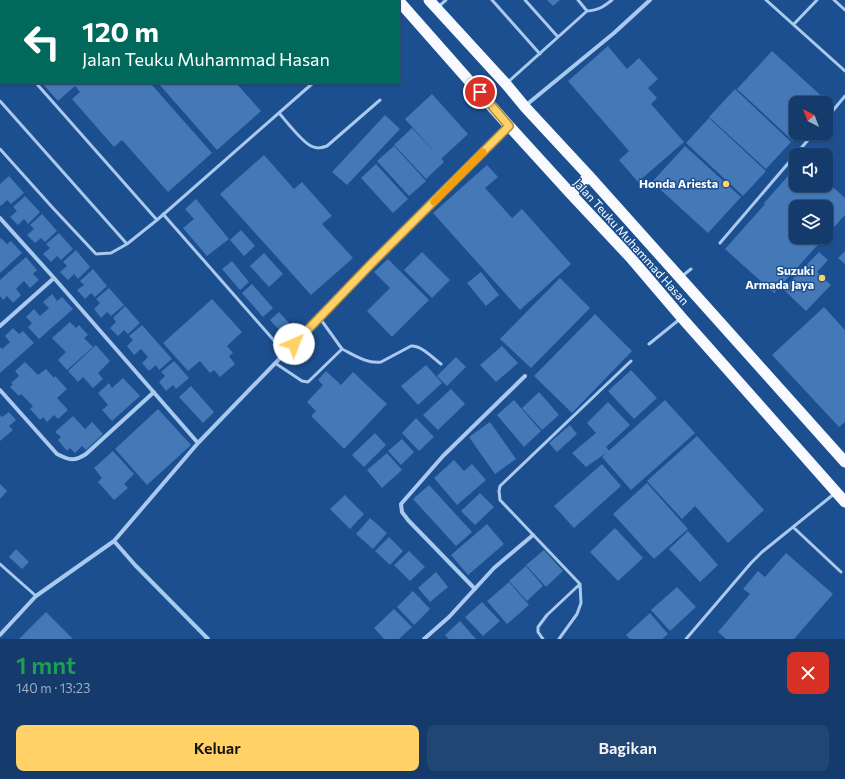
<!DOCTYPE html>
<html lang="id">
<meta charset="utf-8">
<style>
body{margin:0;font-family:Commissioner,sans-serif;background:#214673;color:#f1f3f6;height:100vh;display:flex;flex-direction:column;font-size:15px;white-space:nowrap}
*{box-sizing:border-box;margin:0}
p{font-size:13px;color:#9dadc1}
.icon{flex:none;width:22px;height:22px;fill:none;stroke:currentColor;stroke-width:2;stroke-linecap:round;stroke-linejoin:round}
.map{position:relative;height:639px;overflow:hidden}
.panel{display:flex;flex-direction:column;background:#143b6b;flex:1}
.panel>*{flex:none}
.banner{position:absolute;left:0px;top:0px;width:400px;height:84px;box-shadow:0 1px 3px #0004,0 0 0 1px #33557e;background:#00695c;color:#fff;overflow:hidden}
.needle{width:26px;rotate:318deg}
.buttons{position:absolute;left:789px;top:96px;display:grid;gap:8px}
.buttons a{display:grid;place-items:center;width:44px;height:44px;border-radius:8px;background:#143b6b;box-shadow:0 1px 3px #0004,0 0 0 1px #33557e;font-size:20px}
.pin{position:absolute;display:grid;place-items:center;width:34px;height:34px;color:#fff;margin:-17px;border:2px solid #fff;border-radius:50%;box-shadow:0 1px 4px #0007}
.me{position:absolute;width:44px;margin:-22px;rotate:44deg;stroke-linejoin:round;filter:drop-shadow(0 0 3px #0008)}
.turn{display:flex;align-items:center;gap:14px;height:84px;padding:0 16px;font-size:18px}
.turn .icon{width:52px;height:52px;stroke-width:2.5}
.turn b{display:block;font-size:28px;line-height:34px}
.round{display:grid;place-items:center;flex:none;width:42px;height:42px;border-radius:8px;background:#214673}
.head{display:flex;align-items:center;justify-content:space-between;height:68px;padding:0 16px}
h1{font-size:24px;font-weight:600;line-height:30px;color:#1e9e55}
.button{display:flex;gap:8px;margin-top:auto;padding:8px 16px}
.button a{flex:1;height:46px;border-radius:8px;background:#ffd166;color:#111;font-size:16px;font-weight:600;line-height:46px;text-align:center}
.button a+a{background:#214673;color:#f1f3f6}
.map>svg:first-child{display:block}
</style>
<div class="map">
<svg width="845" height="639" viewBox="0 0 845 639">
<rect width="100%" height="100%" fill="#1b4f8f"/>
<path fill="#4478b7" d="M547 0H560L553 6Z
M608 46 627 69 639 58 658 79 648 88 657 98 651 104 684 142 638 182 619 160 629 151 568 81Z
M772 51 828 102 826 105V103H796V133H800L793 141 737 89Z
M42 83H154L152 85 212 153 168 192 122 140 114 147 72 99 80 92 75 86 58 101Z
M158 83H236L261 111 217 150Z
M735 89 791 142 766 169 709 117Z
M432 94 468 134 441 159 405 119Z
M385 115 400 129 347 185 332 172Z
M709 118 766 171 743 196 686 143Z
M412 128 444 162 426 179 394 145Z
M394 146 426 181 409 196 377 161Z
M685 146 741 197 708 233 652 182Z
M264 155 294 189 302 182 332 216 322 224 353 258 311 295 220 194Z
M376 164 408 199 393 213 361 178Z
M487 165 498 177 485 188 512 218 522 209 571 264 520 310 433 213Z
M796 167V185H826V181L845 198V215L826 236V207H796V237H825L774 293 725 249 765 204 764 203Z
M9 176 24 193 11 204 7 200 1 206 0 205V184Z
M25 196 40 212 28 224 24 219 18 225 10 217 17 211 13 207Z
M196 199 229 239 207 256 183 228 194 219 185 209Z
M42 214 57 231 45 242 41 238 35 243 27 235 34 229 30 225Z
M241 230 255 246 244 256 230 240Z
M59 233 73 249 61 260 57 256 51 262 43 254 50 248 46 244Z
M1 238 7 244 11 241 22 253 0 273V239Z
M76 250 90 267 78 279 74 274 68 280 60 272 67 266 63 262Z
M845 251V264L838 258Z
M422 252 450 280 432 298 404 270Z
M819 252 828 260 817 272 831 285 806 311 783 289Z
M264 253 283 274 269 287 250 266Z
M26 257 37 270 33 274 39 280 30 288 24 281 16 289 21 295 13 303 7 296 3 300 0 296V280Z
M388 259 429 300 392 337 367 311 390 288 374 272Z
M232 261 249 282 240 290 222 269Z
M93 269 107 286 95 297 91 293 85 299 77 290 84 285 80 281Z
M481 272 499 295 486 306 467 283Z
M560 278 590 308 531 368 500 339Z
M252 284 273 308 263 317 242 293Z
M109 288 124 305 111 316 107 312 101 318 94 309 100 303 96 299Z
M52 294 57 301 62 297 73 309 39 339 28 327 32 323 26 317 34 309 40 316 49 308 43 302Z
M212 299 242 332 227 346 233 353 229 356 235 364 220 377 214 370 210 373 200 361 188 371 163 343Z
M125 306 140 323 128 334 124 330 118 336 110 328 116 322 113 318Z
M824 307 845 330V422L839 427 772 355Z
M279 312 289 323 280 331 270 320Z
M595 314 632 351 572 413 534 376Z
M70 322 76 328 79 325 88 335 84 338 93 347 67 370 58 360 66 352 52 338Z
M142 325 172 359 159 370 156 365 149 371 142 363 148 357 141 349 134 355 127 346 133 340 129 336Z
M13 328 19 334 23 331 34 343 0 373V347L2 349 10 342 5 336Z
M96 345 110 361 98 373 103 379 93 388 83 377 78 382 68 371Z
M502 346 518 363 496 382 480 365Z
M456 357 466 367 447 386 437 376Z
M174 361 189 378 176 389 173 385 166 391 159 382 165 376 161 372Z
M25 362 38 375 46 369 54 378 55 376 67 389 57 398 68 410 58 419 54 415 47 422 43 417 40 420 30 409 33 406 21 394 19 396 10 387 13 384 11 383 19 376 15 371Z
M426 365 442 383 418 405 401 386Z
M631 370 657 398 634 419 608 391Z
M326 371 341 385 353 372 387 404 344 449 311 416 316 411 307 402 323 385 318 380Z
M123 378 140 396 112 421 102 410 108 405 98 393 109 383 112 388Z
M191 386 214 412 203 423 179 397Z
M451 389 465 404 438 430 423 415Z
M539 392 559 415 542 430 522 408Z
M514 400 541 431 524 447 497 415Z
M665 400 695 433 631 490 602 457Z
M608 402 630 425 606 447 609 451 586 467 572 453 596 433 587 423Z
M158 409 191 445 147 485 115 449Z
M9 412 16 420 9 426 13 430 0 441V415L2 417Z
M73 416 85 429 92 422 103 434 86 450 82 446 75 453 70 448 67 451 58 440 61 437 55 432Z
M416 418 434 437 419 451 402 433Z
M490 422 516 459 495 474 469 437Z
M570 425 577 434 557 452 549 443Z
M375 433 386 445 364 467 352 455Z
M697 436 764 510 728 543 695 506 682 519 647 481Z
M402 439 414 452 401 465 388 451Z
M113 451 134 474 124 484 128 488 114 500 98 482 102 478 94 468Z
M387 453 402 470 382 488 367 470Z
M454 460 464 471 472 464 486 480 457 505 434 478Z
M602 464 621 486 574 528 554 506Z
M647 483 688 529 654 559 613 514Z
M0 484 7 491 0 499Z
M429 485 472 532 456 546 413 499Z
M480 493 494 507 475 525 461 511Z
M345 495 364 514 350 529 330 509Z
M370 518 387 533 373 549 356 534Z
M487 524 504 544 468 575 451 555Z
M615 528 643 558 618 581 590 552Z
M688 531 718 565 700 582 669 549Z
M389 537 403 551 390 565 375 551Z
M16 549 29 562 22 569 9 557Z
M544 550 563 571 546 587 526 565Z
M409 551 425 567 410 581 394 565Z
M786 553 833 594 794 639H726L718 632 750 594 743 589 758 571 765 577Z
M526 566 543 586 527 601 509 581Z
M436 572 448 587 430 602 418 588Z
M509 582 529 605 507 624 487 601Z
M677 587 696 607 670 631 651 610Z
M413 591 430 609 414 625 397 607Z
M482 602 500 621 483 636 465 617Z
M394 609 412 627 399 639H384L374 628Z
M46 612 73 639H19Z
M650 613 668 634 662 639H630L626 635Z
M460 621 476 639H449L445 635Z"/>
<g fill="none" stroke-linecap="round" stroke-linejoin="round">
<path stroke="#a9c9ee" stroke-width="3" d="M492 0 540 54
M525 0 558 37
M766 0 845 71
M834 0 845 10
M63 1 65 0
M438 7 446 0
M587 11C599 10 603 7 612 0
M794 24 817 0
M0 54 1 53
M36 83 157 220
M507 83 587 11 578 0
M0 101 127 244
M279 113C286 121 302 142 311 146 317 149 321 148 327 146L380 100
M826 119 845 96
M0 149 52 207 96 254 111 253 127 244 157 220 313 83
M163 214 285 353
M720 243 814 133
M681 277 691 269
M649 344 680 319
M342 349C354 355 367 364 381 362L411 346C421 345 433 358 441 364
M275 363 302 381 308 382 342 349 319 317
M793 527 841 572
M0 564 36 596
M543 639 538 632V627L547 615 580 584
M559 639 577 614 581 603 580 584 500 500 499 491 500 486 631 361
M686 639 751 563 762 552 834 494"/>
<path stroke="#a9c9ee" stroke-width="4" d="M525 106 614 33 650 0
M0 218 54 278 198 443
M0 326 54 278
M0 390 57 454C69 460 74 462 86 454L154 392
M114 541 135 565 208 639
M475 589 408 520 402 512 401 504 443 456 525 376
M0 635 36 596 114 541 198 443 371 264 509 126
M424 639 449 617 494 568 533 535"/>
<path stroke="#f8faff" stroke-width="11" d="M398 0 509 126 571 194 630 257 682 318 845 502
M429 0 506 84 525 107 589 176 845 462
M571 194 589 176"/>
</g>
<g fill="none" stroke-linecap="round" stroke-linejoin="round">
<g stroke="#a68842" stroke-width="10">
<path id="route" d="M294 344 371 264 509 126 480 92"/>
</g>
<use href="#route" stroke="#ffd166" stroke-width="7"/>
<path stroke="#f59e0b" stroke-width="7" d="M434 202 483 152"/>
</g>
<g fill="#ffd166" stroke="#1b4f8f" stroke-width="1.5">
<circle cx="726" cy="184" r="4"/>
<circle cx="822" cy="278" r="4"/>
</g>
<g text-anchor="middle" stroke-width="3" stroke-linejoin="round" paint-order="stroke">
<g font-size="12" font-weight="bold" fill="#fff" stroke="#1b4f8f" text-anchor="end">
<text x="718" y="188">Honda Ariesta</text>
<text x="814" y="275">Suzuki<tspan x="814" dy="14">Armada Jaya</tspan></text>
</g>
<g font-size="12" fill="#fff" stroke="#1b4f8f">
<text transform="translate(631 242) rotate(48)" y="4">Jalan Teuku Muhammad Hasan</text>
</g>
</g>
</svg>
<div class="buttons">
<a><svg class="needle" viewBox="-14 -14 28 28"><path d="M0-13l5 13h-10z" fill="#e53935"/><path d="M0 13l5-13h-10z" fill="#9dadc1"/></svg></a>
<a><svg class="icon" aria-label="sound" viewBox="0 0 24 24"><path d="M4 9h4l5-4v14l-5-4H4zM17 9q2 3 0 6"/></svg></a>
<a><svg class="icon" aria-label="layers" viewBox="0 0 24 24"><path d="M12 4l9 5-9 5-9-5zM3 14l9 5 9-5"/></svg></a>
</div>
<div class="pin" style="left:480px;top:92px;background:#d93025"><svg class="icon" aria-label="arrive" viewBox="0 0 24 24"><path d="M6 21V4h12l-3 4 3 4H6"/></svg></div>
<svg class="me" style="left:294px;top:344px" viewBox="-20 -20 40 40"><circle r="19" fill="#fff"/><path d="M0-13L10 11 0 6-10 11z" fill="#ffd166"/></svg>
<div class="banner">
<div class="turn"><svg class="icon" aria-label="left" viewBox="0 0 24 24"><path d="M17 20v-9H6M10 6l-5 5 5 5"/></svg><div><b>120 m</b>Jalan Teuku Muhammad Hasan</div></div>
</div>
</div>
<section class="panel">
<div class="head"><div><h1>1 mnt</h1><p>140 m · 13:23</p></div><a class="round" style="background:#d93025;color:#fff"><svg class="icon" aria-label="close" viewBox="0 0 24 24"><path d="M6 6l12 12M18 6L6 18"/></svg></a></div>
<div class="button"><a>Keluar</a><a>Bagikan</a></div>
</section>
